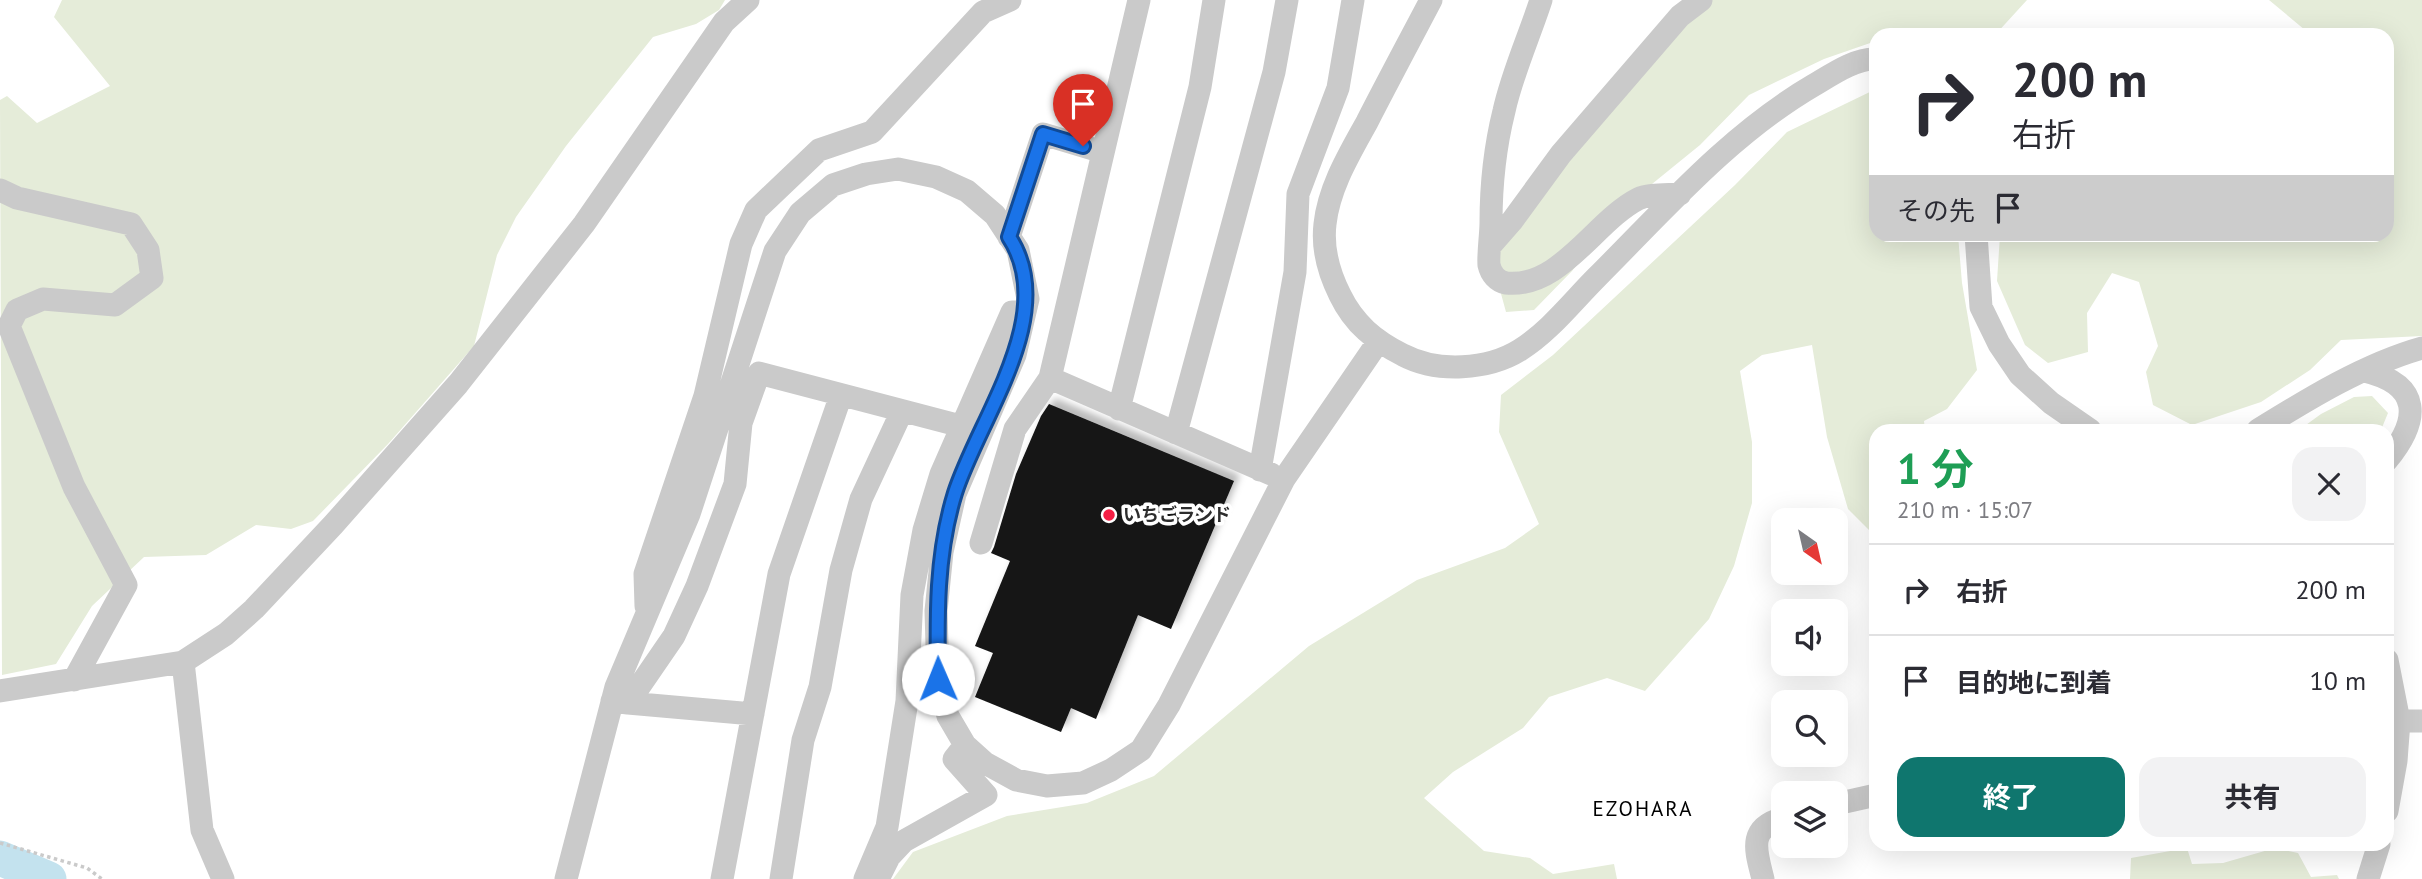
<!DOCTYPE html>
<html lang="ja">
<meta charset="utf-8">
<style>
body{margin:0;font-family:"PT Sans","Noto Sans JP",sans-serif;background:#f2f2f3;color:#2b2b33;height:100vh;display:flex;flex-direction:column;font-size:26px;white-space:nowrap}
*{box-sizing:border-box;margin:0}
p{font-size:23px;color:#7c7c81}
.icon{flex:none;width:38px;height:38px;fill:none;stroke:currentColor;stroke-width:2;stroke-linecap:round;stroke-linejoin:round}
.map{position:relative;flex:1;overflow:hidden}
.panel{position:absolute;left:1869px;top:424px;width:525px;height:427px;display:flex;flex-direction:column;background:#fff;border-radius:21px;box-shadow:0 7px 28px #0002}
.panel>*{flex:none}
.hud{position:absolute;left:1869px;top:28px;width:525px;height:214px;border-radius:21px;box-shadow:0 7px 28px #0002;background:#fff;color:#2b2b33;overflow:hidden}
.needle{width:46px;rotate:146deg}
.tools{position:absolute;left:1771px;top:508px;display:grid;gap:14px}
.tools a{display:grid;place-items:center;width:77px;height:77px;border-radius:14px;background:#fff;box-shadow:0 7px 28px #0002;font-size:35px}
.pin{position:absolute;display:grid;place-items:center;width:60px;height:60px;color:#fff;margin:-72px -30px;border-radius:50% 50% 50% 0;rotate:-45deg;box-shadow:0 0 7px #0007}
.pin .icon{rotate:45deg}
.me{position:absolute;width:77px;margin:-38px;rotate:359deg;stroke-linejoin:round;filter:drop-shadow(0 0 5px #0008)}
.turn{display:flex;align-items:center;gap:24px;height:147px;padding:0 28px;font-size:32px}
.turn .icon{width:91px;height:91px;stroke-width:2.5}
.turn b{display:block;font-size:49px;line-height:60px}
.then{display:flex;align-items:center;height:66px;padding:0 28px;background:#0003;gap:14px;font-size:26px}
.round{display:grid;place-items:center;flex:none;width:74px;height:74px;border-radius:21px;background:#f2f2f3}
.headline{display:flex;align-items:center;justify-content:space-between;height:119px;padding:0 28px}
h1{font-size:42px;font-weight:700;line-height:52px;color:#1e9e55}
.primary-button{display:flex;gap:14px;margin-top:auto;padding:14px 28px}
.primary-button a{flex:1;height:80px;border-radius:21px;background:#0f766e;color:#fff;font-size:28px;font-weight:700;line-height:80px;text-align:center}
.primary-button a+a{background:#f2f2f3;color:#2b2b33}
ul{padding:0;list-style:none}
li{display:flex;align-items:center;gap:21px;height:91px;padding:0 28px;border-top:2px solid #e1e1e2}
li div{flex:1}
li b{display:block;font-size:26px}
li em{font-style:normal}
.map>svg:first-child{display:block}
</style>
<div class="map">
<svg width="2422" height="879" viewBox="0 0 2422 879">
<defs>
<filter id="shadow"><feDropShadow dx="6" dy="-6" stdDeviation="3.5" flood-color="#0004"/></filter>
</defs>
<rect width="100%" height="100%" fill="#fff"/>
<path fill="#e5ecd9" d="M62 0H725L719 10 696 24 653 37 566 146 516 217 497 255 474 346 388 444 313 521 291 529 256 525 206 555 144 557 92 606 56 664 2 675 0 100 7 96 37 123 110 86 54 17Z
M1707 0H2027L1995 35H1876V41L1824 59 1749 95 1700 145 1620 210 1572 271 1534 310 1506 312 1497 279 1498 253 1546 183Z
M2269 0H2422V336L2341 340 2310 370 2261 402 2192 425 2153 405 2146 372 2158 346 2139 282 2112 273 2087 313 2088 352 2048 363 2025 345 1997 281 2000 235 2387 234V35H2311Z
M1876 89V234L1958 235 1962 283 1977 370 1947 409 1924 421 1925 430H1876V537L1848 509 1827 437 1812 345 1762 355 1740 371 1752 442V503L1734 566 1709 619 1645 691 1607 678 1549 697 1523 728 1453 772 1424 798 1484 851 1530 858 1553 874 1614 864 1617 879H893L913 852 1007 816 1087 803 1154 776 1309 646 1417 580 1505 548 1539 524 1499 432 1501 395 1553 355 1735 185 1787 132Z
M2372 396 2388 413 2381 430H2299L2321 414 2354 397Z
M2187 848 2192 864 2223 863 2275 848 2298 853 2311 877 2337 875 2339 879H2130L2131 858Z"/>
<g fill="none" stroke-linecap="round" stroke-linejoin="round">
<path stroke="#c3e2ee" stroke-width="35" d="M0 858 49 879"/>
</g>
<path fill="#141414" filter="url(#shadow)" d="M1049 404 1234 481 1171 629 1138 615 1096 719 1071 708 1061 732 975 697 993 653 975 646 1010 561 991 553 994 547 1016 474 1041 416Z"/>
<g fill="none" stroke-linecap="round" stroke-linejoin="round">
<path stroke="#cacaca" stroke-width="3.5" stroke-dasharray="3.5 3.5" stroke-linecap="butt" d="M0 843 87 868 102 879"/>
<path stroke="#cacaca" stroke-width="23" d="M1431 0C1410 40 1388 81 1367 122 1350 153 1329 187 1325 224 1322 249 1329 273 1340 295 1354 324 1375 341 1403 355 1437 373 1488 370 1520 350 1550 331 1572 302 1597 277 1665 209 1730 134 1814 85 1831 75 1855 58 1876 59
M1541 0C1529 37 1512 74 1504 111 1495 147 1491 186 1491 223 1491 234 1488 255 1489 265 1491 274 1497 281 1506 283 1560 289 1595 221 1638 199 1648 194 1667 195 1680 194
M0 190 17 198 131 224 148 250 152 278 115 305 43 299 17 310 9 326 74 487 126 585 74 680
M1976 234 1981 307 1999 344 2020 375 2051 403 2090 430
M1009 237 1043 134 1103 152
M1491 245 1512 221 1561 154 1680 16 1701 0
M2365 371C2422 385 2420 420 2387 460
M1050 378 1271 474
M1119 409 1200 87 1214 0
M2258 430C2308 399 2365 364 2422 348
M1176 433 1274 72 1287 0
M1260 470 1295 272 1298 194 1338 88 1353 0
M981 543 1015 429 1050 378 1139 0
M646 606 645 574 705 396 741 244 756 210 819 150 872 132 983 12 1010 0
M2387 660 2399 721 2396 761 2387 811
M183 662 202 830 223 879
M0 691 183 662 226 634 254 609 333 525 458 384 584 224 724 22 748 0
M612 701 628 703 674 636 697 586 735 484 741 423 759 373 961 426
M628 703 753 714
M2387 721H2422
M1836 804 1876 795
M566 879 616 687 689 514 775 251 800 213 833 185 866 174 898 169 936 177 967 191 995 215 1018 250 1028 299 1015 355 955 494 942 552 936 611 938 679 948 716 965 745 985 763 1016 780 1047 786 1083 783 1111 770 1141 750 1169 705 1284 479 1378 342
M722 879 779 574 841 395
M781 879 803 740 820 687 841 570 861 499 902 411
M865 879 887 827 907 701 912 595 924 530 941 474 1012 312H1023
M878 879 889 857 904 841 986 795 954 759 965 745
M1763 879C1756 851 1747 828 1783 818
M2368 879 2379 844"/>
</g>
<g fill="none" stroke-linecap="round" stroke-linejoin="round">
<g stroke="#114b97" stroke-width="18">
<path id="route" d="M938 679C937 617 936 554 955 493 979 418 1060 314 1009 237L1043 134 1083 146"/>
</g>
<use href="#route" stroke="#1a73e8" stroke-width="12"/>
</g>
<circle fill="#f51e44" stroke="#fff" stroke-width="2.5" cx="1109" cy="515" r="7"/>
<g text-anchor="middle" stroke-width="7" stroke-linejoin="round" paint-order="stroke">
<g font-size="18" font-weight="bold" fill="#2d2d2d" stroke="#fff" text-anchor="start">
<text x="1123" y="521">いちごランド</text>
</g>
<g font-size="21" letter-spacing="2" fill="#000" stroke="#fff">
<text x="1643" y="816">EZOHARA</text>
</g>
</g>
</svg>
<div class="tools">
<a><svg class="needle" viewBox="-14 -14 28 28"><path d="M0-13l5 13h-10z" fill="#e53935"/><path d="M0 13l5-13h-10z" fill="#7c7c81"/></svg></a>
<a><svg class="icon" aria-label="sound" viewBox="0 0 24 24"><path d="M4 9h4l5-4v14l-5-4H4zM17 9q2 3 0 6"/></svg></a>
<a><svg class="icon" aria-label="search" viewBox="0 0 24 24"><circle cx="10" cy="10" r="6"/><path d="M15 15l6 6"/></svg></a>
<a><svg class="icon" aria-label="layers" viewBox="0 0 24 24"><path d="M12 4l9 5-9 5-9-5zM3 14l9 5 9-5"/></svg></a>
</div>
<div class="pin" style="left:1083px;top:146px;background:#d93025"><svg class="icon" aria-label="arrive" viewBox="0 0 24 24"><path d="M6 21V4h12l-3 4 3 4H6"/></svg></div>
<svg class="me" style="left:938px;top:679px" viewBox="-20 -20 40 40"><circle r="19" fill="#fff"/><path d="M0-13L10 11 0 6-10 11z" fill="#1a73e8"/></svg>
<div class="hud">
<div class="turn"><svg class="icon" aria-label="right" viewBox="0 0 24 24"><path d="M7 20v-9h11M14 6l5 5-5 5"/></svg><div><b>200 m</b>右折</div></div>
<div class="then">その先<svg class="icon" aria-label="arrive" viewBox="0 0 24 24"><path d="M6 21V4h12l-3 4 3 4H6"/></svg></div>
</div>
<section class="panel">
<div class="headline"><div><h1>1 分</h1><p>210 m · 15:07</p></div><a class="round"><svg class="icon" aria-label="close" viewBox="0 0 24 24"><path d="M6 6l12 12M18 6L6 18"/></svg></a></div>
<ul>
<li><svg class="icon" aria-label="right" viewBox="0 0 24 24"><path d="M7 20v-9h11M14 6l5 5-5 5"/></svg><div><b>右折</b></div><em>200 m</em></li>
<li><svg class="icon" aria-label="arrive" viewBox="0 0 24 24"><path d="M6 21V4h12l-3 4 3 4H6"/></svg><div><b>目的地に到着</b></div><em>10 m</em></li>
</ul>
<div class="primary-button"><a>終了</a><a>共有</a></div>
</section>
</div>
